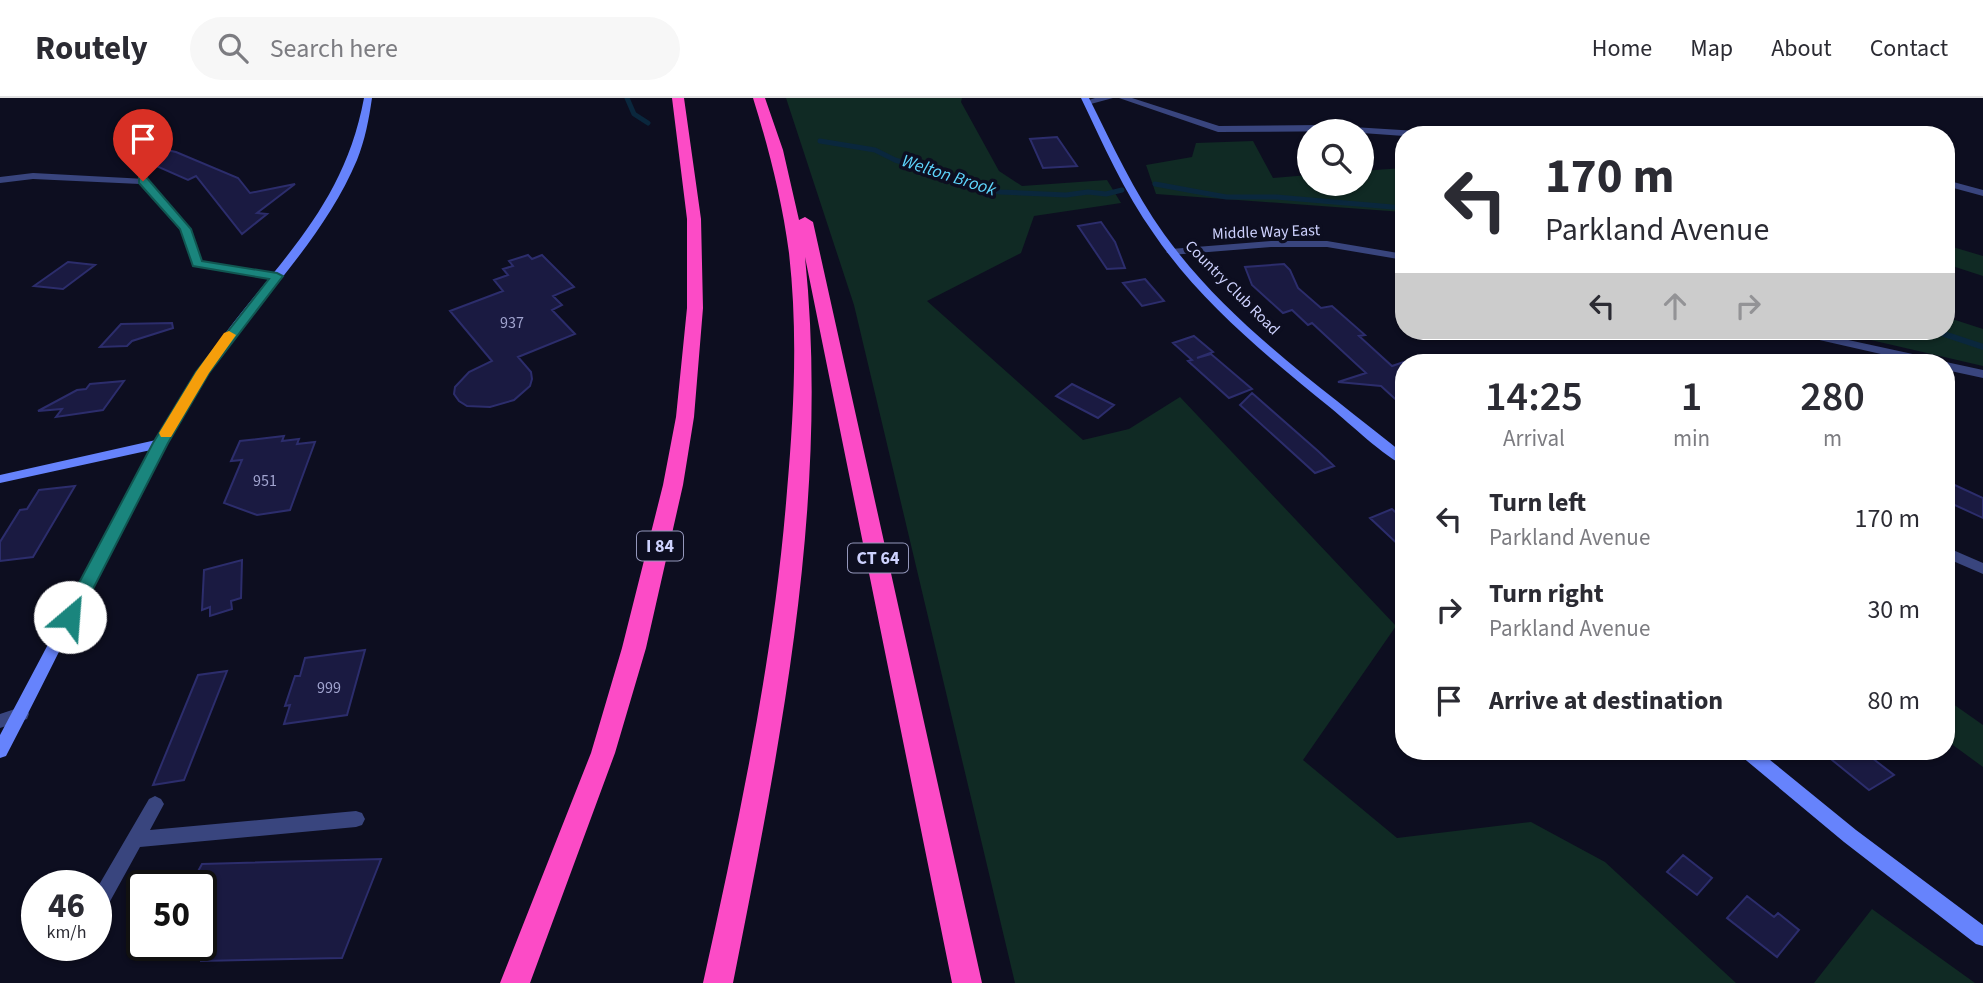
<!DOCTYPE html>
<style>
body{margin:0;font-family:"Source Sans 3",sans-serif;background:#f7f7f7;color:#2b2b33;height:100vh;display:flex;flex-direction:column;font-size:26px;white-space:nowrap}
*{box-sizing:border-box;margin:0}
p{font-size:23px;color:#7c7c81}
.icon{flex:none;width:38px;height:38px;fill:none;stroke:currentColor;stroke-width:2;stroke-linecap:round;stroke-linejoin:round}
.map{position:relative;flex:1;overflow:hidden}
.panel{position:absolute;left:1395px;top:256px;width:560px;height:406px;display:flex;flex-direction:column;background:#fff;border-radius:28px;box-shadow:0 2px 5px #0004}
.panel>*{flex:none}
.top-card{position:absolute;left:1395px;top:28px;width:560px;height:214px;border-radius:28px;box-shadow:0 2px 5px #0004;background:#fff;color:#2b2b33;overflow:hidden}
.fabs{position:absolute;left:1297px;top:21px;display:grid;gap:14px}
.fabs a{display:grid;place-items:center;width:77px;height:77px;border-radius:50%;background:#fff;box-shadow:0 2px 5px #0004;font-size:35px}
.speed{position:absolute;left:21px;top:772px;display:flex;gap:14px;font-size:35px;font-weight:700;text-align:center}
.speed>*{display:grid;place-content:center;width:91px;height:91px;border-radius:50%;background:#fff;box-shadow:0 2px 5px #0004;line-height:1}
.speed small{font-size:18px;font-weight:400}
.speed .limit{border:4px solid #111;border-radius:10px;background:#fff;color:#111}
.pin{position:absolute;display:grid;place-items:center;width:60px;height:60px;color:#fff;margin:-72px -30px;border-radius:50% 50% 50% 0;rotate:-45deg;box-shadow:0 0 7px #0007}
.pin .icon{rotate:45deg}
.me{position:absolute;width:77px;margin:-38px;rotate:27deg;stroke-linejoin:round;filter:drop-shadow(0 0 5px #0008)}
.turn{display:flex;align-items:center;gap:24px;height:147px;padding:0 35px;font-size:32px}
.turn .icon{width:91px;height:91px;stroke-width:2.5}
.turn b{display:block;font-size:49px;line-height:60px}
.lanes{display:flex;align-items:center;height:66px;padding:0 35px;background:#0003;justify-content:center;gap:35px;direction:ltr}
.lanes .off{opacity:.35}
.eta{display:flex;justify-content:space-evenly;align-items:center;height:119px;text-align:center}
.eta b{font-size:42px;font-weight:600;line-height:49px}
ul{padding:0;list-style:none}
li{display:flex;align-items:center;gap:21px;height:91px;padding:0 35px}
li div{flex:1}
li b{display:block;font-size:26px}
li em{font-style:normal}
header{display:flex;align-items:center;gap:42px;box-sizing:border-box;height:98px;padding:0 35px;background:#fff;border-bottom:2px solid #e1e1e2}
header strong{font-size:33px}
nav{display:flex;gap:38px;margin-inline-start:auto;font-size:24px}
.search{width:490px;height:63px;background:#f7f7f7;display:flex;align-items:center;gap:18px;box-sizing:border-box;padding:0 24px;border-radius:38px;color:#7c7c81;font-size:26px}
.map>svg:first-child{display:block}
</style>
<header>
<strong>Routely</strong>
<div class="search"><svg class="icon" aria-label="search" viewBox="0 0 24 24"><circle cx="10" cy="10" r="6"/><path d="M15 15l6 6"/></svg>Search here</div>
<nav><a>Home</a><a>Map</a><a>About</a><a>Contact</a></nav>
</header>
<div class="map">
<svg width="1983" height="885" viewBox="0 0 1983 885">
<rect width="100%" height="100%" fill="#0d0e20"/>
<path fill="#102a24" d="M786 0H962L961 4 999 73 1022 88 1107 82 1121 105 1034 118 1021 155 927 203 1083 342 1129 331 1180 299 1396 528 1303 662 1397 740 1531 724 1605 764 1736 885H1015L854 207Z
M1253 43 1273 80 1309 77V86H1362V73L1403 70V114L1156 96 1146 67 1192 59 1196 45Z
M1946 147 1983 158V178L1946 166Z
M1946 219 1983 231V268L1832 233H1946Z
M1946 601 1983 627V669L1946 642Z
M1872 811 1975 885H1814Z"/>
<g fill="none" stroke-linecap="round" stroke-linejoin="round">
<path stroke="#0a273d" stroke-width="5" d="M627 0 634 16 648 25
M820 43 875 52 895 62 1000 94 1066 97 1088 94 1106 96 1122 92
M1155 86 1226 99H1276L1404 110"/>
<path stroke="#0a273d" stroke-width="6" d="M1935 233 1983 249"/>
</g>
<path fill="#1a1a41" stroke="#2c2d6c" stroke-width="2" d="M1057 39 1077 68 1043 70 1030 41Z
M123 43 176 54 238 80 250 95 295 86 257 115 267 116 242 136 196 78 188 82 120 52Z
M1101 124 1115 144 1125 170 1107 171 1078 128Z
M528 157 532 161 542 157 574 189 553 198 562 207 552 212 575 236 518 259 531 274 532 281 530 288 514 302 490 309 467 308 459 303 454 296 455 289 469 274 492 263 450 213 503 193 494 182 508 177 503 171 513 168 509 163Z
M68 164 95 167 63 191 34 188Z
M1284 166 1290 172 1298 190 1321 210 1332 208 1365 237 1359 238 1392 268 1404 264V309L1381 288 1338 284 1366 275 1312 225 1308 227 1292 212 1283 215 1252 187 1245 169Z
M1145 181 1164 203 1142 208 1123 185Z
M172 225 173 230 132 243 127 248 100 249 121 226Z
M1194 238 1213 254 1197 260 1211 256 1252 291 1229 300 1188 263 1192 262 1173 245Z
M124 283 103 312 56 319 62 311 38 313 77 292 86 291 90 286Z
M1072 286 1114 307 1098 320 1056 298Z
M1252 295 1318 353 1334 368 1315 375 1240 307Z
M284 338 282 343 299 341 297 346 315 344 290 412 257 417 224 405 242 362 231 363 240 343Z
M1946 383 1983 400V420L1946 403Z
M75 388 33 459 0 463V444L20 412 27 411 39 392Z
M1392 411 1404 422V452L1370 420Z
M242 462 241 500 231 503 232 511 210 518V509L202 512 204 472Z
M365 552 347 617 284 626 290 607 285 608 295 578H300L305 560Z
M227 573 184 682 153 687 198 577Z
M1821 653H1863L1894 677 1869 692Z
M1683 757 1712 780 1697 797 1667 774Z
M381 761 342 860 201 863V788H190L202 766Z
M1747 798 1774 819 1778 815 1799 832 1777 859 1727 820Z"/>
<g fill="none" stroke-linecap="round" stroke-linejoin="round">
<path fill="#39457e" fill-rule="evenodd" d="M155 698 161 701 164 706 150 732 356 713 362 715 365 721 362 727 356 729 140 749 103 816 96 819V792L149 701Z"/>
<path fill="#39457e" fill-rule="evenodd" d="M1095 0H1113L1087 7 1083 4Z
M1119 0H1132L1219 28 1321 27 1433 34 1437 37 1404 38 1362 35V33L1218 34Z
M33 75 146 81 190 131 201 163 277 175 282 178 277 181 193 168 180 132 140 86 33 81 0 85V79Z
M1946 82 1983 92V98L1946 88Z
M1271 143H1327L1404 156V162L1327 149H1271L1171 157 1166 154 1171 151Z
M1787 233H1807L1931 260 1937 264H1916L1793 236Z
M1946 264 1983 272V280L1946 272Z
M1946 449 1983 465V476L1946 460Z
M21 609 27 611 29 616 27 621 0 630V616Z"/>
<path fill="#6683fc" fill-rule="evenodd" d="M364 0H372C369 21 365 42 357 62 320 150 244 215 195 297 125 413 69 538 6 658L0 660V637L151 352 0 385V377L156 342C178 304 200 268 227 233 287 155 345 102 364 0Z
M1081 0H1089C1112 46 1134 94 1164 136 1227 224 1320 288 1404 356V367C1387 361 1348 324 1332 311 1268 259 1201 205 1154 136 1124 94 1103 46 1081 0Z
M1739 653H1759L1856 732 1983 827V848L1976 846 1844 744 1741 658Z"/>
<path fill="#fc4bc6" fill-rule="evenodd" d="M672 0H684L701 121 703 210 694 319 683 387 646 550 615 655 530 885H500L591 655 622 550 663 387 676 319 687 210V121Z
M753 0H765L783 52 799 122 805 119 813 124 982 885H952L805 159C830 402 780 647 733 885H703C739 723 774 559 787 393 794 314 798 234 789 155 782 102 769 51 753 0Z"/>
</g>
<path fill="#1a857d" stroke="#115651" stroke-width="2" d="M139 80H147L191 131 202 163 277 175 283 178 209 275 168 345 76 524H64L61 519 153 345 196 274 269 181 193 168 180 131 139 85Z"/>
<path fill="#f59e0b" d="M229 233 236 237 209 275 171 339H161L159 335 196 274 224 235Z"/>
<g text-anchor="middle" stroke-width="7" stroke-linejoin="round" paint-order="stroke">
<g font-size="16" fill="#ced2fe" stroke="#0d0e20">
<text transform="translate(1266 133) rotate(-2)" y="6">Middle Way East</text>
<text transform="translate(1233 189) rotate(45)" y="6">Country Club Road</text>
</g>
<g font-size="16" fill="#a1a4cf">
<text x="512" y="230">937</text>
<text x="265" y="388">951</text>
<text x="329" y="595">999</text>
</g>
<g font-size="18" font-style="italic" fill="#5ed5fc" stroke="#0d0e20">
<text transform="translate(949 77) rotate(18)" y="6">Welton Brook</text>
</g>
<g fill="#0d0e20" stroke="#9497bb" stroke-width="2">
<rect x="637" y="433.5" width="46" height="29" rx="5"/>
<rect x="848" y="445.5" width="60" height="29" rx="5"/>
</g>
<g font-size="18" font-weight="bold" fill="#ced2fe">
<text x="660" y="454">I 84</text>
<text x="878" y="466">CT 64</text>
</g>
</g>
</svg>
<div class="fabs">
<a><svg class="icon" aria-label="search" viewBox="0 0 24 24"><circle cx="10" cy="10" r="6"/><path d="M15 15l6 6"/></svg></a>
</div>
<div class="speed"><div>46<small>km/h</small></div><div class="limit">50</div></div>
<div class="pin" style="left:143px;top:83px;background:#d93025"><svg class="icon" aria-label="arrive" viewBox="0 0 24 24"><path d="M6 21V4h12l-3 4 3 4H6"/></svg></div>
<svg class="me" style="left:70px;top:519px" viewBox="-20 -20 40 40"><circle r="19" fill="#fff"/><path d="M0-13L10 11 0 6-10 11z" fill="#1a857d"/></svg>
<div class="top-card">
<div class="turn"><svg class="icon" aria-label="left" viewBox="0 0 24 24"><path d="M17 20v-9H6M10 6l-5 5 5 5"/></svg><div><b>170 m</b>Parkland Avenue</div></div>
<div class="lanes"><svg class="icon" aria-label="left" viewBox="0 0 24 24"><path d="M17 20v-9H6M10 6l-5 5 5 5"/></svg><svg class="icon off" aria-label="ahead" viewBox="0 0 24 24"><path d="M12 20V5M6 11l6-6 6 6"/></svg><svg class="icon off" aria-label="right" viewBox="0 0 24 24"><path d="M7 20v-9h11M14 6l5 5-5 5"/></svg></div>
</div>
<section class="panel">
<div class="eta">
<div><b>14:25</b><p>Arrival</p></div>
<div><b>1</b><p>min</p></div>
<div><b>280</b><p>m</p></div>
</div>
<ul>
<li><svg class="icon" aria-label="left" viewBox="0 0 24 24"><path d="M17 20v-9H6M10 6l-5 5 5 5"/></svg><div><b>Turn left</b><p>Parkland Avenue</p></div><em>170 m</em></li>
<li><svg class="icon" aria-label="right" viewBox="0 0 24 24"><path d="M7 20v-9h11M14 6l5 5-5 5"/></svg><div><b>Turn right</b><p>Parkland Avenue</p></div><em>30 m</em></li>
<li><svg class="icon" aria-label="arrive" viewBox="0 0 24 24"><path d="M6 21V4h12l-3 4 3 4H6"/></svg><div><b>Arrive at destination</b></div><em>80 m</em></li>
</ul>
</section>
</div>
